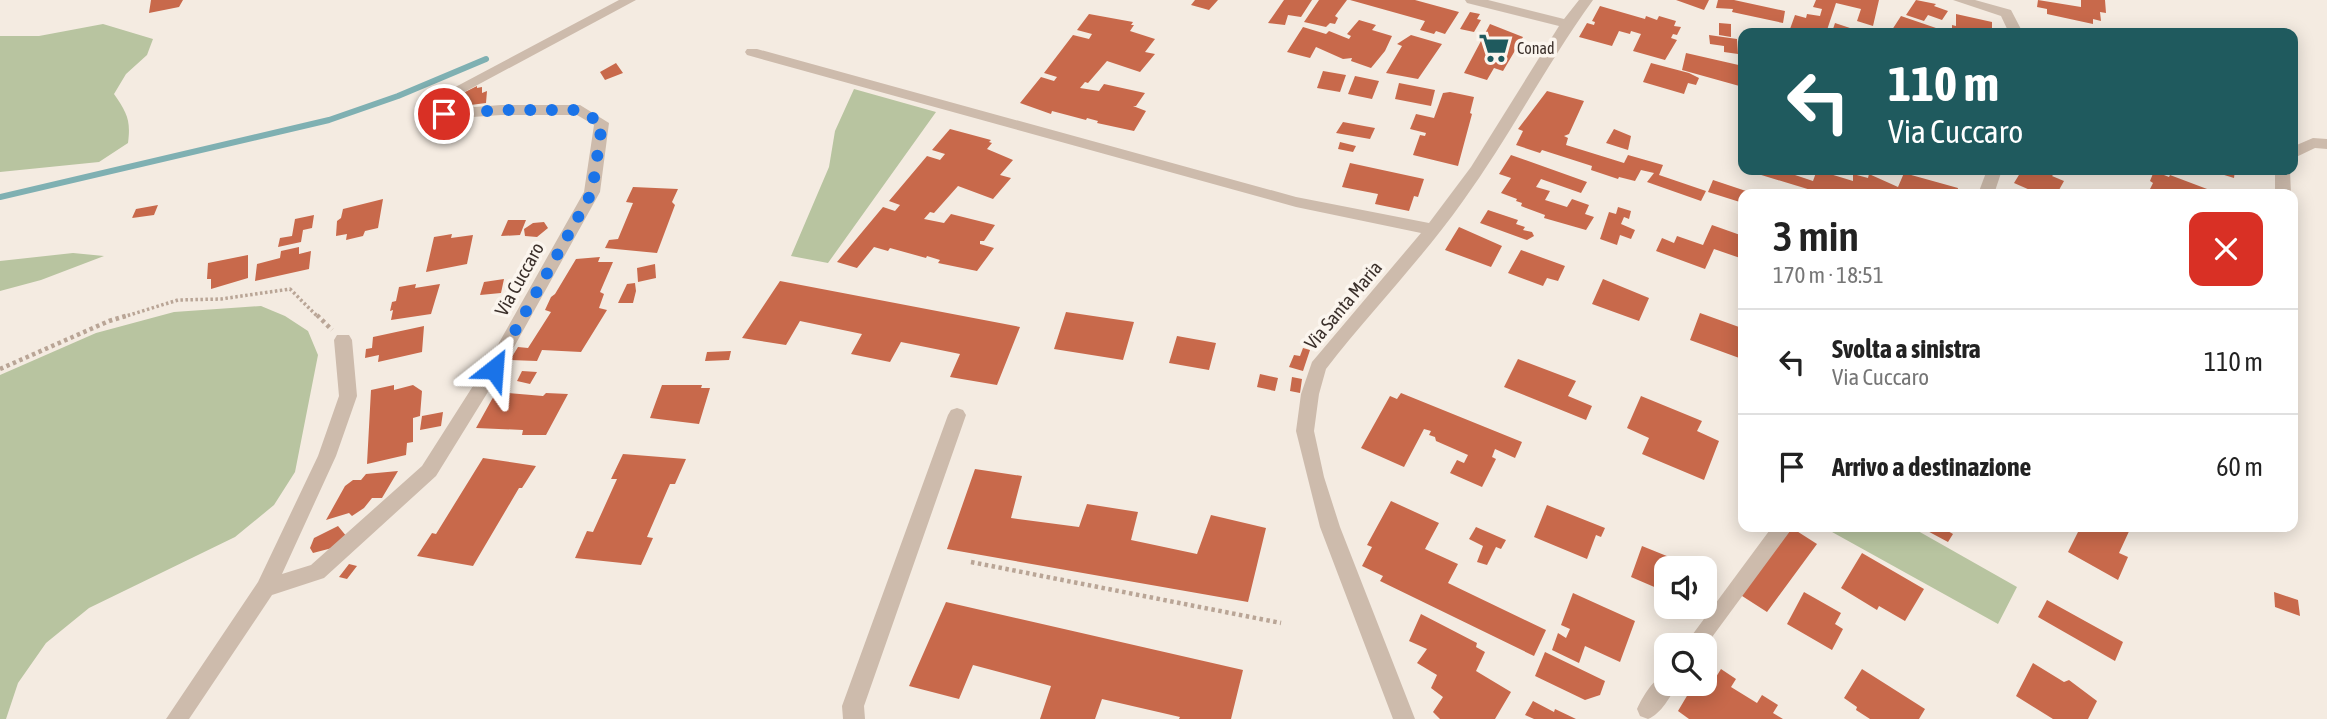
<!DOCTYPE html>
<html lang="it">
<meta charset="utf-8">
<style>
body{margin:0;font-family:"Asap Condensed",sans-serif;background:#f6f6f6;color:#222;height:100vh;display:flex;flex-direction:column;font-size:26px;white-space:nowrap}
*{box-sizing:border-box;margin:0}
p{font-size:23px;color:#767676}
.icon{flex:none;width:38px;height:38px;fill:none;stroke:currentColor;stroke-width:2;stroke-linecap:round;stroke-linejoin:round}
.map{position:relative;flex:1;overflow:hidden}
.details{position:absolute;left:1738px;top:189px;width:560px;height:343px;display:flex;flex-direction:column;background:#fff;border-radius:14px;box-shadow:0 4px 18px #0003}
.details>*{flex:none}
.guide{position:absolute;left:1738px;top:28px;width:560px;height:147px;border-radius:14px;box-shadow:0 4px 18px #0003;background:#1f5a5e;color:#fff;overflow:hidden}
.buttons{position:absolute;left:1654px;top:556px;display:grid;gap:14px}
.buttons a{display:grid;place-items:center;width:63px;height:63px;border-radius:14px;background:#fff;box-shadow:0 4px 18px #0003;font-size:35px}
.pin{position:absolute;display:grid;place-items:center;width:60px;height:60px;color:#fff;margin:-30px;border:4px solid #fff;border-radius:50%;box-shadow:0 2px 7px #0007}
.me{position:absolute;width:77px;margin:-38px;rotate:28deg;stroke-linejoin:round;filter:drop-shadow(0 0 5px #0008)}
.turn{display:flex;align-items:center;gap:24px;height:147px;padding:0 35px;font-size:32px}
.turn .icon{width:91px;height:91px;stroke-width:2.5}
.turn b{display:block;font-size:49px;line-height:60px}
.round{display:grid;place-items:center;flex:none;width:74px;height:74px;border-radius:14px;background:#f6f6f6}
.head{display:flex;align-items:center;justify-content:space-between;height:119px;padding:0 35px}
h1{font-size:42px;font-weight:600;line-height:52px}
ul{padding:0;list-style:none}
li{display:flex;align-items:center;gap:21px;height:105px;padding:0 35px;border-top:2px solid #e0e0e0}
li div{flex:1}
li b{display:block;font-size:26px}
li em{font-style:normal}
.map>svg:first-child{display:block}
</style>
<div class="map">
<svg width="2327" height="719" viewBox="0 0 2327 719">
<rect width="100%" height="100%" fill="#f4ebe1"/>
<path fill="#b8c4a0" d="M103 24 153 39 147 55 126 74 114 94C127 113 131 120 128 143L99 162 0 172V36H39Z
M854 89 936 112 828 263 791 256 829 167 835 131Z
M73 253 104 256 41 280 0 291V261Z
M261 306 285 316 308 331 318 355 295 472 274 505 235 537 89 608 46 643 18 683 6 719H0V375L96 333 174 312Z
M1823 527H1911L2017 587 1998 624Z"/>
<g fill="none" stroke-linecap="round" stroke-linejoin="round">
<path stroke="#7fb0b2" stroke-width="6" d="M0 197 329 120 398 96 486 59"/>
</g>
<path fill="#c8694b" d="M151 0H183L179 7 149 13Z
M1195 0H1218L1209 10 1191 5Z
M1284 0H1312L1301 17 1288 15 1285 25 1268 23Z
M1319 0H1347L1335 16 1338 18 1335 24 1330 23 1326 27 1304 22Z
M1350 0H1415L1459 12 1445 34 1436 31 1434 34 1420 30 1425 21Z
M1676 0H1709L1704 10Z
M1718 0H1734L1785 11 1783 23 1732 12 1733 9 1716 8Z
M1816 0H1879L1873 26 1857 21 1861 9 1836 3 1826 33H1784L1786 28 1790 29 1795 15 1806 18 1807 14 1820 16 1822 9 1813 7Z
M1916 0 1936 4 1934 6 1948 11 1942 20 1928 15 1924 21 1906 15Z
M2038 0 2081 7V0H2105L2106 13 2100 12 2101 21 2093 19V24L2047 14V9L2037 7Z
M1600 6 1645 19 1646 16 1657 20 1659 16 1676 21 1674 26 1681 27 1677 35 1673 34 1671 38 1677 40 1665 60 1633 51 1641 34 1631 31 1630 34 1619 31 1612 46 1579 37 1587 23 1594 25 1595 22 1592 21Z
M1470 12 1480 14 1477 19 1481 20 1474 32 1460 29Z
M1089 14 1133 22 1131 25H1134L1130 31 1155 39 1145 52 1155 54 1140 72 1107 61 1088 83 1085 82 1080 88 1099 91 1104 84 1145 93 1136 106H1133L1146 111 1134 131 1097 123 1098 121 1087 118 1086 120 1052 111 1051 114 1020 103 1041 77 1054 81 1057 77 1044 73 1073 35 1089 39 1092 34 1077 30Z
M1956 14 1992 22V33L1952 32V25L1956 26Z
M1901 16 1936 28 1934 33H1890Z
M1359 20 1376 25 1372 30 1392 36 1385 51 1371 68 1351 61 1352 58 1343 59 1316 47 1310 58 1287 52 1303 27 1326 34 1329 31 1349 39 1351 36 1347 34Z
M1719 23 1731 24V37L1719 35Z
M1835 23 1856 30 1855 33H1836L1832 32Z
M1490 24 1523 37 1503 71 1494 68 1487 80 1464 73Z
M1411 35 1442 44 1418 79 1386 73 1402 46 1397 44Z
M1709 35 1737 39 1738 54 1724 52V46L1710 44Z
M1686 53 1743 66V87L1682 70Z
M616 63 623 73 605 80 600 72Z
M1651 63 1689 73 1699 78 1696 85 1688 83 1684 94 1643 82Z
M1323 71 1346 75 1340 92 1317 88Z
M1355 76 1379 81 1372 99 1348 94Z
M1399 83 1435 90 1431 106 1395 99Z
M477 86V88L482 87V93L487 91 486 103 455 107 457 96Z
M1547 91 1584 101 1569 134 1564 136 1568 138 1566 145 1624 163 1628 155 1663 165 1659 175 1706 191 1701 201 1647 182 1654 173 1641 170 1635 181 1619 177 1618 179 1591 170 1592 166 1542 150 1540 153 1516 145 1523 131 1518 129Z
M1450 92 1474 97 1470 113 1472 114 1458 166 1413 155 1420 135 1425 136 1426 133 1410 129 1416 114 1434 118 1443 93Z
M1343 122 1364 126 1375 128 1370 139 1336 133Z
M950 129 991 140 989 142 992 143 987 149 1013 160 1000 175 1011 178 993 199 958 186 934 213 930 212 924 219 944 223 951 214 995 225 984 241H980V244L994 248 977 271 938 263 940 260 927 256 926 258 890 248 888 251 874 247 857 268 837 262 883 207 895 211 900 205 889 201 927 156 940 160 945 154 932 150Z
M1614 129 1631 136 1628 150 1606 143Z
M1340 142 1356 146 1353 152 1338 149Z
M1511 155 1587 182 1581 193 1541 179 1536 187 1550 191 1545 200 1567 207 1572 199 1589 205 1585 214 1594 217 1586 230 1544 218 1545 215 1521 206 1522 203 1516 201 1517 199 1501 193 1511 178 1499 174Z
M1350 163 1424 179 1418 197 1414 196 1409 211 1375 204 1378 194 1342 187Z
M1745 170H1787L1786 172 1813 181 1817 170 1853 181V174L1868 178 1869 174 1898 187 1904 173 1958 188 1957 194H1824Z
M2022 170H2044L2054 174 2052 176 2064 181 2059 190 2068 194H2039L2014 183Z
M2208 170H2235L2234 178Z
M2154 171 2169 177 2170 175 2215 192V194H2163L2150 189 2153 183 2150 181Z
M1713 180 1755 194H1743V203L1708 192Z
M633 187 678 189 672 202 675 205 657 253 605 248 609 240 618 239 633 203 626 202Z
M383 199 378 228 365 231 363 236 346 240 347 234 336 236 337 221 341 218 343 209Z
M158 205 154 215 132 218 136 209Z
M1618 207 1631 211 1629 219 1624 217 1621 224 1635 230 1631 239 1620 235 1617 245 1600 239 1609 212 1616 214Z
M1488 210 1518 220 1516 224 1525 227 1523 230 1532 232 1534 236 1527 240 1480 223Z
M314 215 312 228 303 230 301 242 278 247 280 238 292 236 295 219Z
M508 220H526L520 235 501 236Z
M544 222 548 228 537 237 525 236 524 229 533 223Z
M1712 225 1743 236V259L1714 249 1705 269 1656 251 1662 238 1674 243 1677 236 1703 245Z
M1459 227 1502 246 1491 267 1445 250Z
M452 234 451 238 473 235 467 264 426 272 434 237Z
M299 247V254L311 251 309 269 255 281 257 264 280 258 281 251Z
M1521 250 1565 266 1558 281 1547 278 1543 286 1508 273Z
M248 255V278L211 289V279H207L208 263Z
M600 257 598 262H613L600 292 604 294 599 308 607 310 581 352 542 350 537 361 510 360 518 347 528 348 551 312 545 310 551 297 555 294 576 259Z
M655 264 656 278 638 282 637 268Z
M504 279 501 293 480 295 484 282Z
M1603 279 1649 298 1639 321 1592 304Z
M780 281 1020 327 997 385 950 377 960 354 901 342 890 362 851 354 862 334 800 321 786 345 742 338Z
M635 283 636 291 633 303H618L627 284Z
M416 284 415 288 440 284 431 314 391 320 393 310 390 311 392 302 396 301 399 287Z
M1066 312 1134 322 1123 360 1054 349Z
M1700 313 1739 327 1738 330 1743 332 1742 359 1690 340Z
M424 326 422 352 378 362 379 355 365 358 366 349 372 348 373 337Z
M1177 336 1216 343 1209 370 1169 363Z
M1303 348 1310 350 1303 371 1289 367 1294 355 1300 356Z
M731 351 729 360 705 361 707 352Z
M1518 359 1576 381 1568 396 1592 406 1586 420 1504 387Z
M522 371 537 372 530 384 517 381Z
M1260 374 1278 378 1275 391 1257 387Z
M1292 377 1302 379 1300 393 1290 391Z
M394 385V390L413 385 422 391 420 416 413 418V442L407 443 406 455 367 464 371 390Z
M662 385H702L701 388H710L699 424 650 418Z
M496 392 543 396 546 393 568 394 546 435H522L523 430 476 428Z
M1401 393 1522 442 1515 458 1495 449 1492 457 1496 459 1482 487 1450 473 1457 460 1464 463 1468 455 1436 441 1435 437 1429 435 1431 431 1424 429 1404 467 1361 448 1390 396 1397 399Z
M1641 396 1702 421 1697 431 1719 441 1704 480 1642 454 1649 438 1627 428Z
M443 412 441 426 420 430 422 416Z
M623 454 686 459 675 484H670L647 537 653 538 641 565 575 558 587 531 593 532 617 479H611Z
M483 458 536 466 522 488H519L473 566 417 556 432 533 436 534Z
M975 469 1022 476 1011 518 1079 527 1087 504 1138 512 1131 540 1197 554 1211 515 1266 528 1248 602 947 549Z
M398 471 382 498H372L364 508 352 516 349 513 326 520 345 486 353 480H361L366 474Z
M1391 501 1439 523 1425 549 1458 564 1448 583 1546 630 1534 656 1380 581 1383 576 1362 566 1372 547 1367 545Z
M1547 505 1605 528 1601 537 1596 535 1587 559 1534 537Z
M338 526 347 537 332 548 313 553 310 548 314 538Z
M1476 527 1506 540 1501 549 1496 547 1487 565 1477 562 1483 546 1469 539Z
M1920 527H1947L1946 530 1953 534 1948 542Z
M2074 527H2131L2119 553 2128 557 2118 580 2068 552 2079 530Z
M1792 528 1817 544 1767 612 1739 594Z
M1642 546 1699 569H1666V592L1631 577Z
M1862 553 1924 589 1905 621 1879 606 1877 610 1841 588Z
M349 564 357 566 347 579 339 577Z
M1804 592 1841 613 1835 624 1843 629 1832 650 1787 624Z
M2274 592 2298 600 2300 616 2275 607Z
M1573 593 1635 621 1620 662 1585 646 1579 663 1552 650 1558 633 1566 638 1570 629 1561 625Z
M2047 600 2123 642 2115 661 2038 617Z
M946 602 1243 670 1231 719H1179L1180 717 1102 699 1095 719H1040L1051 686 973 665 959 699 909 686Z
M1421 614 1477 643 1476 647 1485 652 1476 671 1511 692 1495 719H1440L1433 712 1443 697 1431 688 1437 675 1417 663 1427 649 1409 641Z
M1545 652 1605 681 1600 695 1585 700 1535 676Z
M2033 663 2064 682 2069 680 2097 701 2088 719H2053L2016 696Z
M1704 669 1716 677 1721 669 1736 679 1731 687 1757 703 1762 695 1778 705 1773 713 1783 719H1689L1678 711 1694 684H1704Z
M1862 669 1925 709 1919 719H1870L1856 710 1857 707 1844 698Z
M1533 701 1554 712 1555 709 1576 719H1534L1525 715Z"/>
<g fill="none" stroke-linecap="round" stroke-linejoin="round">
<path stroke="#b9a596" stroke-width="3.5" stroke-dasharray="2.5 2.5" stroke-linecap="butt" d="M123 317 178 300 221 299 290 289 318 317"/>
<path stroke="#b9a596" stroke-width="4.5" stroke-dasharray="3.5 3.5" stroke-linecap="butt" d="M317 315 332 330
M0 369 109 321 129 315
M971 562 1281 623"/>
<path fill="#cdbbac" fill-rule="evenodd" d="M619 0H636L444 103 448 109 501 105H580L609 123 600 192 499 374 436 476 324 578 272 595 189 719H166L258 582 318 456 339 396 334 340 337 335H349L352 340 357 396 336 456 282 574 311 565 422 466 487 364 584 192 594 125 577 115H501L444 119 439 117 429 101Z
M1465 0H1488L1564 19 1579 0H1593C1546 65 1510 136 1463 201 1422 259 1370 312 1326 369L1319 394 1314 431 1324 477 1340 527 1415 719H1393L1320 527 1296 431 1301 394 1312 362 1421 233 1296 207 747 55 745 52 747 49H757L1296 197 1429 223 1471 167 1559 26 1467 3Z
M1953 0H1975L2011 10 2023 33H2009L2001 16Z
M2313 138 2327 139V149L2315 148 2292 159V147Z
M1987 170H2002L1994 194H1978Z
M2275 170H2290L2291 194H2275Z
M957 408 963 410 966 415 864 706 865 719H843L842 706 948 415 951 410Z
M1772 527H1793L1704 648V646H1684Z
M1666 674V684H1677C1671 696 1661 714 1648 719L1640 716 1637 709C1643 696 1653 679 1666 674Z"/>
</g>
<g fill="none" stroke-linecap="round" stroke-linejoin="round">
<path stroke="#1a73e8" stroke-width="12" stroke-dasharray="0 21.6" d="M444 114 501 110H580L602 124 592 192 494 369"/>
</g>
<defs>
<g id="supermarket-bare" transform="scale(2.415)"><path d="M-6-5.5h2.5l.6 2H6L4.5 2H-2.5L-4.4-4H-6ZM-1.5 3.2a1.3 1.3 0 1 0 .1 0ZM3 3.2a1.3 1.3 0 1 0 .1 0Z" fill="#1f5a5e" stroke="#fbf5ee" stroke-width="2.5" paint-order="stroke"/></g>
</defs>
<g fill-rule="evenodd">
<use href="#supermarket-bare" x="1494" y="48"/>
</g>
<g text-anchor="middle" stroke-width="7" stroke-linejoin="round" paint-order="stroke">
<g font-size="16" fill="#3b302b" stroke="#fbf5ee" text-anchor="start">
<text x="1517" y="54">Conad</text>
</g>
<g font-size="19" fill="#3b302b" stroke="#fbf5ee">
<text transform="translate(519 279) rotate(-61)" y="7">Via Cuccaro</text>
<text transform="translate(1343 305) rotate(-50)" y="7">Via Santa Maria</text>
</g>
</g>
</svg>
<div class="buttons">
<a><svg class="icon" aria-label="sound" viewBox="0 0 24 24"><path d="M4 9h4l5-4v14l-5-4H4zM17 9q2 3 0 6"/></svg></a>
<a><svg class="icon" aria-label="search" viewBox="0 0 24 24"><circle cx="10" cy="10" r="6"/><path d="M15 15l6 6"/></svg></a>
</div>
<div class="pin" style="left:444px;top:114px;background:#d93025"><svg class="icon" aria-label="arrive" viewBox="0 0 24 24"><path d="M6 21V4h12l-3 4 3 4H6"/></svg></div>
<svg class="me" style="left:494px;top:369px" viewBox="-20 -20 40 40"><path d="M0-17L14 15 0 8-14 15z" fill="#1a73e8" stroke="#fff" stroke-width="4"/></svg>
<div class="guide">
<div class="turn"><svg class="icon" aria-label="left" viewBox="0 0 24 24"><path d="M17 20v-9H6M10 6l-5 5 5 5"/></svg><div><b>110 m</b>Via Cuccaro</div></div>
</div>
<section class="details">
<div class="head"><div><h1>3 min</h1><p>170 m · 18:51</p></div><a class="round" style="background:#d93025;color:#fff"><svg class="icon" aria-label="close" viewBox="0 0 24 24"><path d="M6 6l12 12M18 6L6 18"/></svg></a></div>
<ul>
<li><svg class="icon" aria-label="left" viewBox="0 0 24 24"><path d="M17 20v-9H6M10 6l-5 5 5 5"/></svg><div><b>Svolta a sinistra</b><p>Via Cuccaro</p></div><em>110 m</em></li>
<li><svg class="icon" aria-label="arrive" viewBox="0 0 24 24"><path d="M6 21V4h12l-3 4 3 4H6"/></svg><div><b>Arrivo a destinazione</b></div><em>60 m</em></li>
</ul>
</section>
</div>
